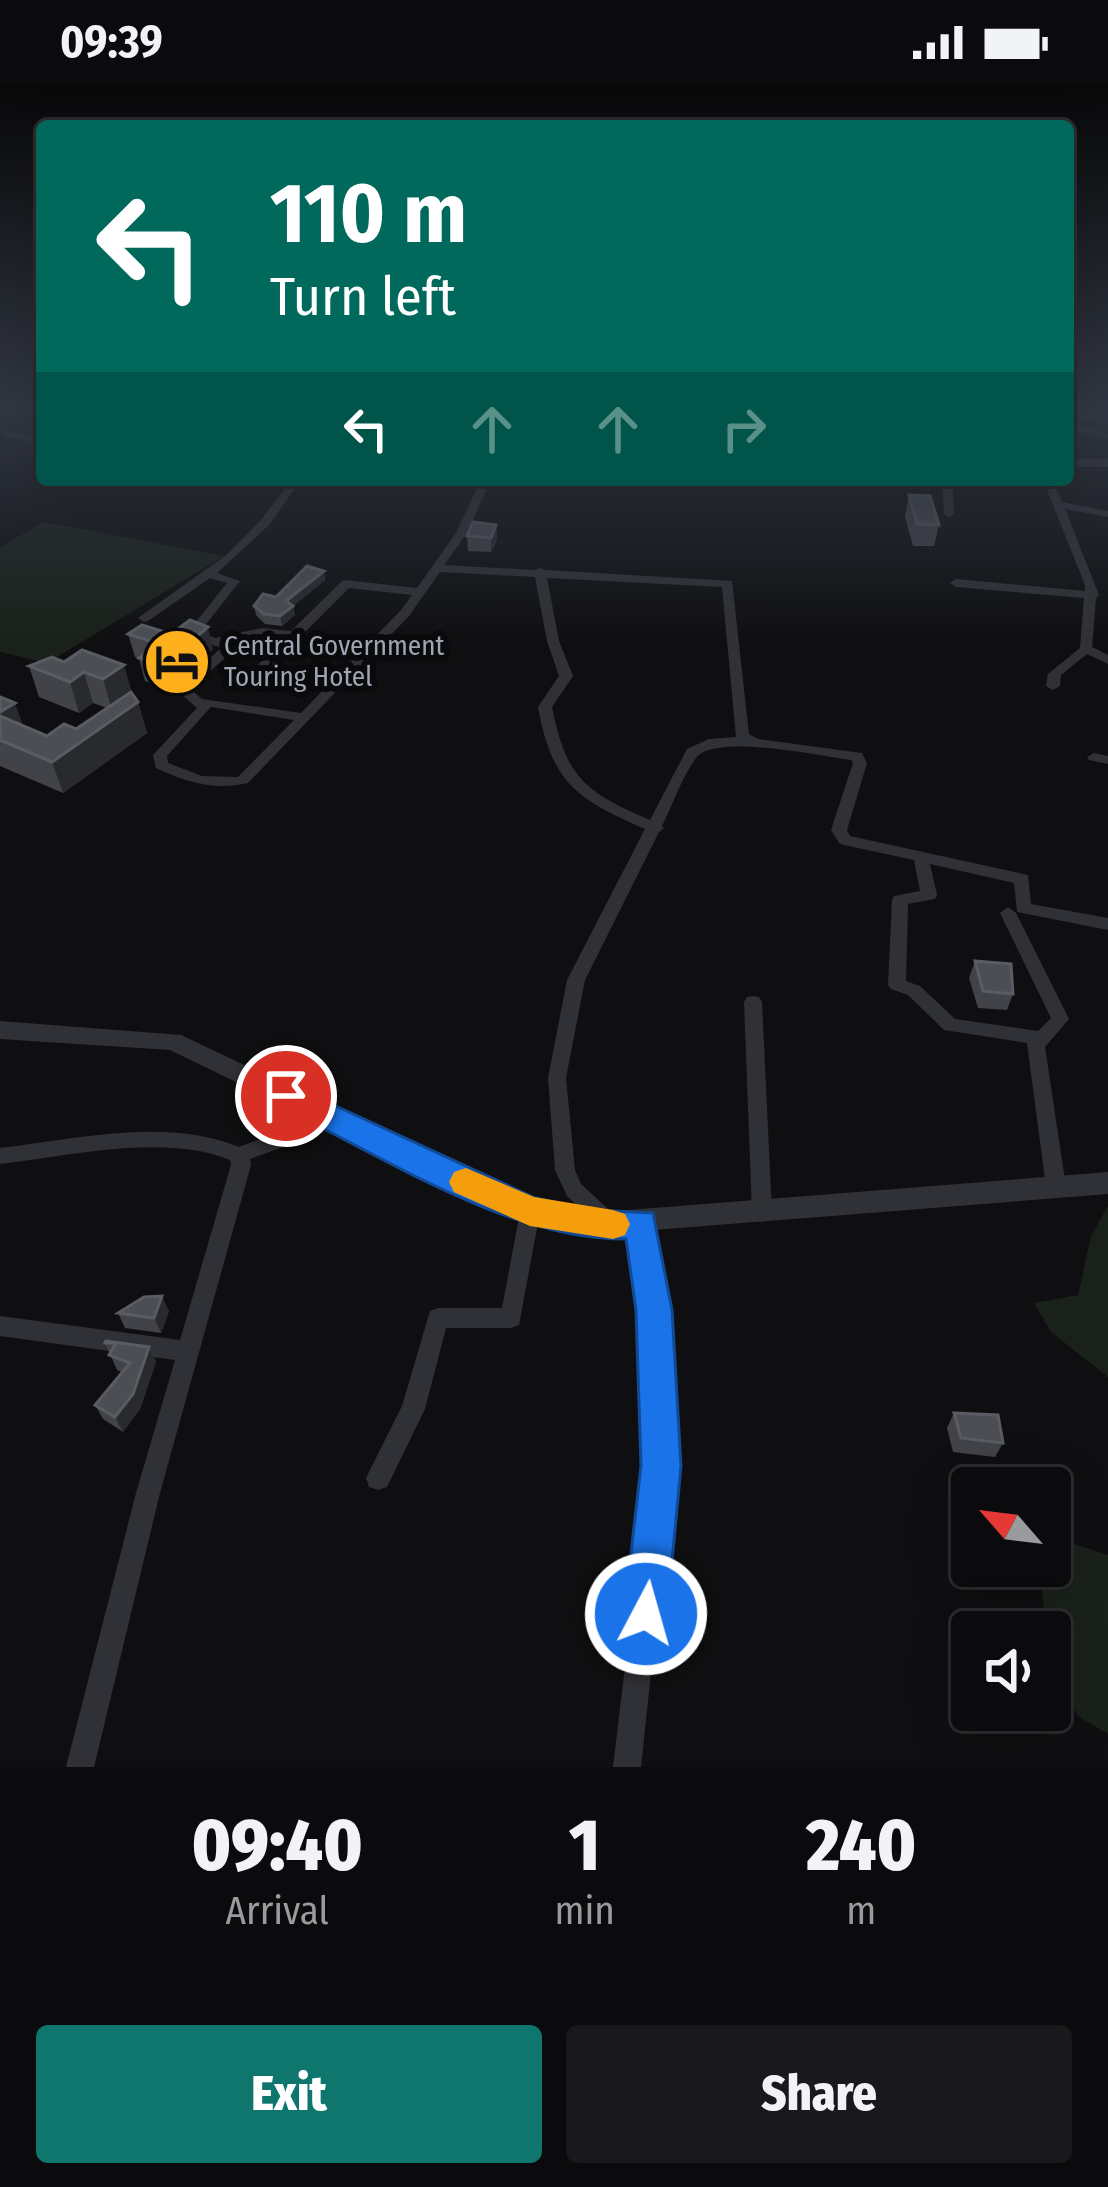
<!DOCTYPE html>
<style>
body{margin:0;font-family:"Fira Sans Condensed",sans-serif;background:#19191b;color:#f1f3f6;height:100vh;display:flex;flex-direction:column;font-size:45px;white-space:nowrap}
*{box-sizing:border-box;margin:0}
p{font-size:39px;color:#9a9b9d}
.icon{flex:none;width:66px;height:66px;fill:none;stroke:currentColor;stroke-width:2;stroke-linecap:round;stroke-linejoin:round}
.map{position:relative;height:1683px;overflow:hidden}
.sheet{display:flex;flex-direction:column;background:#0b0b0d;flex:1}
.sheet>*{flex:none}
.hud{position:absolute;left:36px;top:36px;width:1038px;height:366px;border-radius:12px;box-shadow:0 12px 48px #0002,0 0 0 3px #2b2b2e;background:#00695c;color:#fff;overflow:hidden}
.needle{width:78px;rotate:298deg}
.controls{position:absolute;left:951px;top:1383px;display:grid;gap:24px}
.controls a{display:grid;place-items:center;width:120px;height:120px;border-radius:12px;background:#0b0b0d;box-shadow:0 12px 48px #0002,0 0 0 3px #2b2b2e;font-size:60px}
.pin{position:absolute;display:grid;place-items:center;width:102px;height:102px;color:#fff;margin:-51px;border:6px solid #fff;border-radius:50%;box-shadow:0 3px 12px #0007}
.me{position:absolute;width:132px;margin:-66px;rotate:6deg;stroke-linejoin:round;filter:drop-shadow(0 0 9px #0008)}
.turn{display:flex;align-items:center;gap:42px;height:252px;padding:0 36px;font-size:54px}
.turn .icon{width:156px;height:156px;stroke-width:2.5}
.turn b{display:block;font-size:84px;line-height:102px}
.lanes{display:flex;align-items:center;height:114px;padding:0 36px;background:#0003;justify-content:center;gap:60px;direction:ltr}
.lanes .off{opacity:.35}
.eta{display:flex;justify-content:space-evenly;align-items:center;height:204px;text-align:center}
.eta b{font-size:72px;font-weight:800;line-height:84px}
.action{display:flex;gap:24px;margin-top:auto;padding:24px 36px}
.action a{flex:1;height:138px;border-radius:12px;background:#0f766e;color:#fff;font-size:48px;font-weight:800;line-height:138px;text-align:center}
.action a+a{background:#19191b;color:#f1f3f6}
.status{display:flex;justify-content:space-between;align-items:center;height:84px;padding:0 60px;background:#0b0b0d;direction:ltr}
.status svg{height:33px;fill:currentColor}
.map>svg:first-child{display:block}
</style>
<div class="status"><b>09:39</b><svg viewBox="0 0 49 12"><path d="M0 12V9h3v3zM5 12V6h3v6zM10 12V3h3v9zM15 12V0h3v12zM26 1h20v11H26zM47 4h2v5h-2z"/></svg></div>
<div class="map">
<svg width="1108" height="1683" viewBox="0 0 1108 1683">
<rect width="100%" height="100%" fill="#0f0f11"/>
<path fill="#1a211a" d="M44 438 224 472 47 579 0 568V463Z
M1108 1122V1293L1051 1248 1034 1219 1078 1211 1091 1152Z
M1065 1457 1108 1471V1650L1078 1632 1050 1581 1041 1498Z"/>
<g fill="none" stroke-linecap="round" stroke-linejoin="round">
<path fill="#303136" fill-rule="evenodd" d="M1068 326 1108 335V341L1068 332Z
M1068 339 1108 349V355L1068 345Z
M8 347 42 354V360L5 352 3 350Z
M208 396H301L269 441 217 489 240 497 200 548 215 554 262 544 291 547 342 497 346 496 417 504 456 449 481 396H491L467 449 444 481 535 486 540 484 545 486 732 497 749 650 758 655 862 669 867 679 847 746 850 752 1028 791 1031 820 1108 834V846L1017 828 1014 799 930 780 937 811 935 815 908 820 906 897 920 902 955 935 1038 947 1051 934 1000 829 1008 823 1016 829 1069 935 1045 963 1066 1103 1063 1109 1056 1111 1049 1109 1046 1103 1027 959 944 946 908 911 891 905 888 901 892 816 894 812 920 807 914 776 844 761 839 759 831 746 853 679 851 676C820 672 715 649 696 674 682 693 673 720 662 742L664 744 659 748 585 896 566 994 575 1086 581 1100 618 1134 621 1140 618 1146 611 1149 604 1146 567 1112 555 1086 548 994 567 896 645 745C577 715 552 700 538 623L559 592 547 557 535 493 440 488 409 532 248 699C215 707 186 698 156 684L153 671 197 624 175 605 221 564 186 550 227 499 210 494 148 537 144 538 138 534 225 472 261 436 287 402 213 399ZM547 494 722 503 736 653 709 655 687 665 650 736C585 708 566 694 552 623L573 592 559 557ZM349 504 412 511 401 526 301 629 202 615 190 605 234 566V560L229 558 262 552 284 554 256 583 257 586H267ZM211 623 294 636 238 693 202 692 168 679 167 672Z
M942 396H952L954 430 949 433 944 430Z
M1043 396H1053L1062 418 1108 427V433L1065 425 1099 511 1096 514 1092 563 1108 571V580L1087 570 1061 591 1060 602 1053 606 1046 602 1048 590 1080 564 1084 514 956 503 950 499 956 495 1085 507V501Z
M1094 669 1108 672V680L1089 676 1087 673Z
M753 912 759 913 762 918 772 1129 769 1135 762 1138 755 1135 752 1129 744 918 747 913Z
M324 1022 331 1025 334 1030 311 1053 250 1075 251 1081 160 1409 94 1683H66L136 1409 175 1276 0 1252V1232L180 1256 231 1081 230 1076C164 1049 69 1072 0 1080V1064C77 1055 165 1033 239 1063L297 1041 317 1025Z
M530 1119 537 1122 540 1128 519 1241 511 1244H446L425 1325 387 1403 378 1406 369 1403 366 1394 402 1322 430 1227 438 1224H502L520 1128 523 1122Z
M641 1131 648 1134 651 1140 665 1226 673 1382 641 1683H613L649 1382 643 1226 631 1140 634 1134Z"/>
<path fill="#303136" fill-rule="evenodd" d="M1068 375H1108V383H1068Z
M0 937 181 951 534 1118 591 1129 1108 1088V1110L591 1151 521 1136 170 966 0 955Z"/>
</g>
<path fill="#424349" d="M909 411 939 441 934 462H913L905 433Z
M496 441 497 456 491 468 468 467 467 452Z
M324 487 325 496 293 522 295 531 282 542 265 540 256 531 254 522 276 513Z
M128 550 213 565 169 605 145 597 139 574 135 573Z
M52 573 132 609 138 618 147 649 63 709 0 682V613L23 642 47 652 76 645 107 624 93 619 79 629 39 613 29 582Z
M975 877 1013 910 1007 926 978 924 969 894Z
M169 1227 161 1249 125 1244 118 1229Z
M105 1259 149 1263 156 1278 140 1325 123 1348 103 1335 95 1321 122 1288 117 1286Z
M954 1329 1003 1359 995 1373 953 1368 947 1344Z"/>
<path fill="#292a2e" d="M496 441 497 456 491 468V454Z
M324 487 325 496 288 526 286 517Z
M293 522 295 531 282 542 280 532Z
M208 543 213 565 169 605 163 582Z
M124 581 133 612 112 626 103 595Z
M84 588 93 619 79 629 70 598Z
M138 618 147 649 63 709 52 678Z
M15 619 26 650 0 642V628Z
M162 1212 169 1227 161 1249 154 1234Z
M149 1263 156 1278 140 1325 123 1348 115 1333Z"/>
<path fill="#4c4e54" stroke="#595c63" stroke-width="3" d="M909 411 930 412 939 441 917 440Z
M473 438 496 441 491 454 467 452Z
M307 482 324 487 286 517 293 522 280 532 264 530 254 522 263 510 276 513Z
M190 536 208 543 163 582 139 574 159 560 128 550 142 541 171 550Z
M82 566 124 581 103 595 84 588 70 598 29 582 52 573 64 578Z
M131 608 138 618 52 678 0 656V632L47 652 64 640 76 645Z
M0 613 15 619 0 628Z
M975 877 1011 880 1013 910 983 907Z
M162 1212 154 1234 118 1229 144 1213Z
M106 1257 149 1263 133 1310 115 1333 95 1321 130 1279 109 1271 116 1259H105Z
M954 1329 998 1331 1003 1359 961 1354Z"/>
<linearGradient id="sky" x2="0" y2="1"><stop stop-color="#080809"/><stop offset="0.58" stop-color="#313743"/><stop offset="1" stop-color="#313743" stop-opacity="0"/></linearGradient>
<rect width="1108" height="560" fill="url(#sky)"/>
<path fill="#1a73e8" stroke="#114b97" stroke-width="3" d="M286 999 535 1114 591 1126 653 1129 672 1226 681 1382 667 1530 661 1545 646 1551 630 1545 624 1530 641 1382 636 1226 626 1155C508 1156 381 1071 275 1020L270 1012Z"/>
<path fill="#f59e0b" d="M466 1084 534 1113 613 1126 625 1130 630 1140 625 1151 613 1155 530 1142 454 1108 449 1098 454 1088Z"/>
<defs>
<g id="hotel-disc" transform="scale(3.45)"><circle r="9.5" fill="#fdaf1c" stroke="#0a0a0c"/><path d="M-6-4.5h1.5V1H6V5H4.5V3h-9V5H-6ZM-4 0a1.8 1.8 0 1 1 3.6 0ZM.5 0V-2.5h3Q6-2.5 6 0Z" fill="#111"/></g>
</defs>
<g fill-rule="evenodd">
<use href="#hotel-disc" x="177" y="578"/>
</g>
<g text-anchor="middle" stroke-width="12" stroke-linejoin="round" paint-order="stroke">
<g font-size="27" fill="#9fa6b3" stroke="#0a0a0c" text-anchor="start">
<text x="224" y="571">Central Government<tspan x="224" dy="31">Touring Hotel</tspan></text>
</g>
</g>
</svg>
<div class="controls">
<a><svg class="needle" viewBox="-14 -14 28 28"><path d="M0-13l5 13h-10z" fill="#e53935"/><path d="M0 13l5-13h-10z" fill="#9a9b9d"/></svg></a>
<a><svg class="icon" aria-label="sound" viewBox="0 0 24 24"><path d="M4 9h4l5-4v14l-5-4H4zM17 9q2 3 0 6"/></svg></a>
</div>
<div class="pin" style="left:286px;top:1012px;background:#d93025"><svg class="icon" aria-label="arrive" viewBox="0 0 24 24"><path d="M6 21V4h12l-3 4 3 4H6"/></svg></div>
<svg class="me" style="left:646px;top:1530px" viewBox="-20 -20 40 40"><circle r="17" fill="#1a73e8" stroke="#fff" stroke-width="3"/><path d="M0-11L8 9 0 5-8 9z" fill="#fff"/></svg>
<div class="hud">
<div class="turn"><svg class="icon" aria-label="left" viewBox="0 0 24 24"><path d="M17 20v-9H6M10 6l-5 5 5 5"/></svg><div><b>110 m</b>Turn left</div></div>
<div class="lanes"><svg class="icon" aria-label="left" viewBox="0 0 24 24"><path d="M17 20v-9H6M10 6l-5 5 5 5"/></svg><svg class="icon off" aria-label="ahead" viewBox="0 0 24 24"><path d="M12 20V5M6 11l6-6 6 6"/></svg><svg class="icon off" aria-label="ahead" viewBox="0 0 24 24"><path d="M12 20V5M6 11l6-6 6 6"/></svg><svg class="icon off" aria-label="right" viewBox="0 0 24 24"><path d="M7 20v-9h11M14 6l5 5-5 5"/></svg></div>
</div>
</div>
<section class="sheet">
<div class="eta">
<div><b>09:40</b><p>Arrival</p></div>
<div><b>1</b><p>min</p></div>
<div><b>240</b><p>m</p></div>
</div>
<div class="action"><a>Exit</a><a>Share</a></div>
</section>
